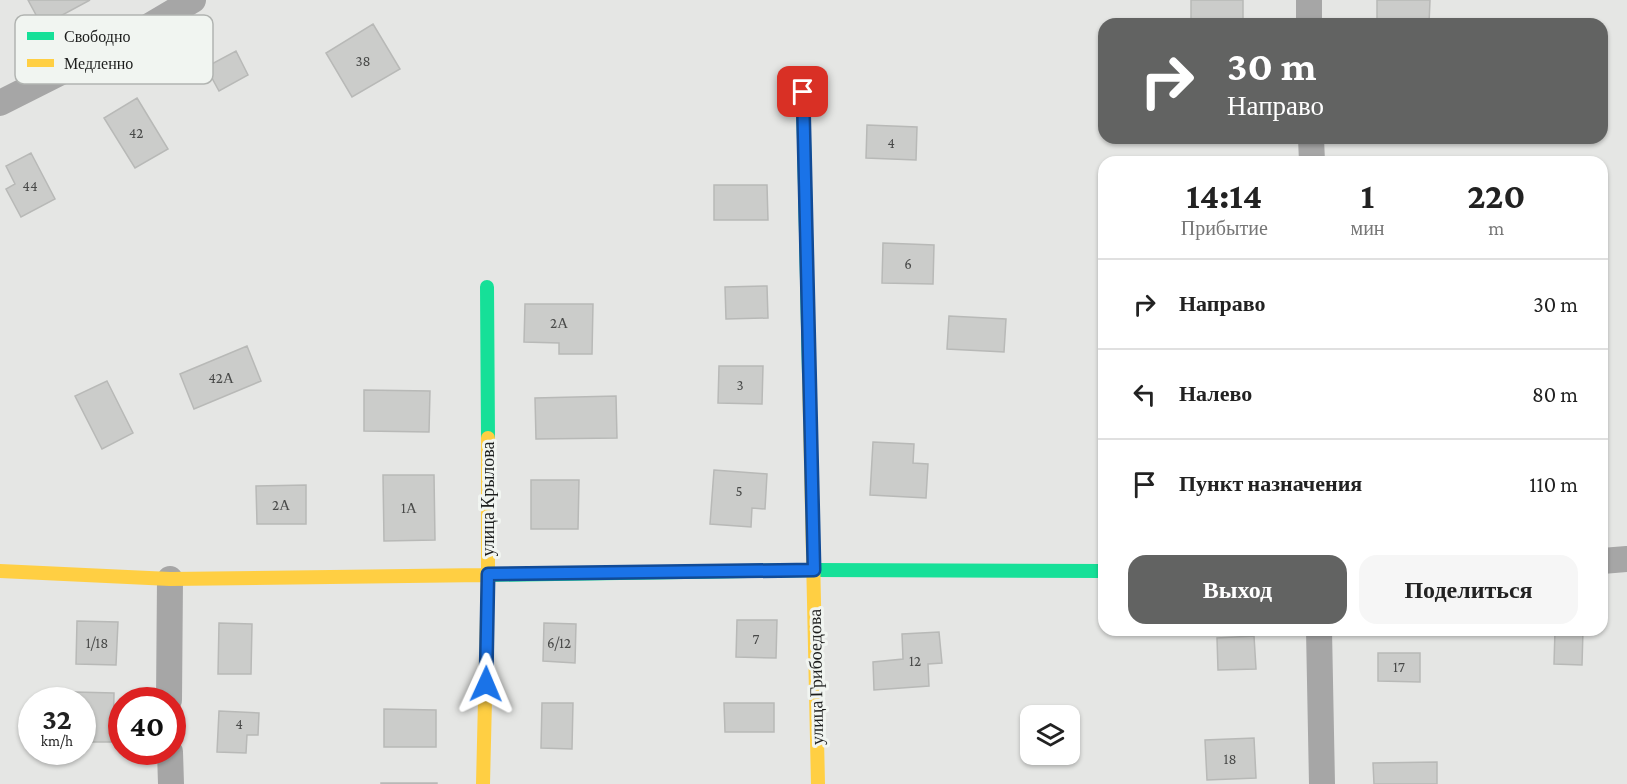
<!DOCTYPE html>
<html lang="ru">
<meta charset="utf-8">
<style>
body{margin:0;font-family:"Crimson Pro",serif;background:#f6f6f6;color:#222;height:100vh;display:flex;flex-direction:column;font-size:22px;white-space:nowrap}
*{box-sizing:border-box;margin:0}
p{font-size:20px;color:#767676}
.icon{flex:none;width:33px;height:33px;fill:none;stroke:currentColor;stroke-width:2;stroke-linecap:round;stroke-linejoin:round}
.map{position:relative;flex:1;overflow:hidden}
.panel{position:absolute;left:1098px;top:156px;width:510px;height:480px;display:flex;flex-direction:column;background:#fff;border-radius:18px;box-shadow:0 2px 4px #0004}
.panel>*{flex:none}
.top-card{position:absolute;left:1098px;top:18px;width:510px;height:126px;border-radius:18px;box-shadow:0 2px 4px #0004;background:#626362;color:#fff;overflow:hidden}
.tools{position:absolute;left:1020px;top:705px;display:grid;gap:12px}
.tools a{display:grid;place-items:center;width:60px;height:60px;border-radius:12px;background:#fff;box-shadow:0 2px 4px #0004;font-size:30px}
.speed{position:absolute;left:18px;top:687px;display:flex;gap:12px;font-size:30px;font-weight:700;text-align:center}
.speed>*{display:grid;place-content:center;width:78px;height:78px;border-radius:50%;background:#fff;box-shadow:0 2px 4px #0004;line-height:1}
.speed small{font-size:15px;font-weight:400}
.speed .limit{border:9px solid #d22;background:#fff;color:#111}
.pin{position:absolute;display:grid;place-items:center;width:51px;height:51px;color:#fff;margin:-26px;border-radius:12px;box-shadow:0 3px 9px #0006}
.me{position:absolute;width:66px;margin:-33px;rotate:1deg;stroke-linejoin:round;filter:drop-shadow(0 0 4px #0008)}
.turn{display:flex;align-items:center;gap:21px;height:126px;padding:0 30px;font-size:27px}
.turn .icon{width:78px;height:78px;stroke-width:2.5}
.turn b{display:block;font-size:42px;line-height:51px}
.eta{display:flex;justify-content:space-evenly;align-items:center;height:102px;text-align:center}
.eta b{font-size:36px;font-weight:700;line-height:42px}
.action{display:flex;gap:12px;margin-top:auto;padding:12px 30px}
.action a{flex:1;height:69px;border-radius:18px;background:#626362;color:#fff;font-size:24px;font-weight:700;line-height:69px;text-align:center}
.action a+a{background:#f6f6f6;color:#222}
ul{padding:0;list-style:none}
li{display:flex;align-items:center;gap:18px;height:90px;padding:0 30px;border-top:2px solid #e0e0e0}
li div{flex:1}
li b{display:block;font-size:22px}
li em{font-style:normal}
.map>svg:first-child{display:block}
</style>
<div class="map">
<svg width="1627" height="784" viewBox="0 0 1627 784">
<rect width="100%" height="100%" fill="#e5e6e4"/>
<path fill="#cbccca" stroke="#b8b9b7" stroke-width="1.5" d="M28 0H90L42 26Z
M1191 0H1243V24H1191Z
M1377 0H1430L1429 24H1377Z
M373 24 400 69 352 97 326 53Z
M236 51 248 75 219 91 206 67Z
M137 98 168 149 135 168 104 118Z
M867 125 917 127 916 160 866 158Z
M31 153 55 199 21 217 6 189 15 184 6 166Z
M714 185H767L768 220H714Z
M883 243 934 245 933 284 882 283Z
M767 286 768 318 726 319 725 287Z
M525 304H593L592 354H559V343L524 342Z
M949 316 1006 319 1004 352 947 349Z
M247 346 261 381 194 409 180 374Z
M719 366H763L762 404 718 403Z
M107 381 133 433 102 449 75 396Z
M364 390 430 391 429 432 364 431Z
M616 396 617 438 536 439 535 398Z
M873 442 914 444 913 463 928 464 926 498 870 495Z
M714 470 767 474 765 509 752 508 751 527 710 524Z
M383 475H434L435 540 384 541Z
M531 480H579L578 529H531Z
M306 485V524H257L256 486Z
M737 620H777L776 658 736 657Z
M77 621 118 622 116 665 76 664Z
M219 623 252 624 251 674H218Z
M544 623 576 624 575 663 543 661Z
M1555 630H1583L1582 665 1554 664Z
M939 632 942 663 928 664 929 686 874 690 873 662 903 659 902 634Z
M1254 636 1256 669 1218 670 1217 638Z
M1378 653H1420V682L1378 681Z
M75 692 114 693 113 742H82V700H75Z
M542 703H573L572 749 541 748Z
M724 703H774V732H725Z
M384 709 436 710V747H384Z
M219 711 259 713 258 735H247L246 753 217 752Z
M1254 738 1256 778 1207 780 1205 740Z
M1437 762V784H1374L1373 763Z
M381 783H437V784H381Z"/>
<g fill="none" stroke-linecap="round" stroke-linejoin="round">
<path stroke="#a6a6a6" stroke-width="26" d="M1309 0V24
M0 103 129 38 193 0
M1311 138 1312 162
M1602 561 1627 559
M1319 630 1322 784
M169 700 170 579
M170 752 171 784"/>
<path stroke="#16e098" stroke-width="14" d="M803 92 809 374
M487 287 488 438
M484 575 814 570 1104 571"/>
<path stroke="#ffcf43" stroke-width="14" d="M809 374 818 784
M0 571 170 579 484 575
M483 784 488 574V438"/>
</g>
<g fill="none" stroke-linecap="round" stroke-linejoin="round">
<g stroke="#114b97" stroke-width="15">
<path id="route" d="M486 684 488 574 814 570 803 92"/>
</g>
<use href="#route" stroke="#1a73e8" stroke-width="10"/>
</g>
<g text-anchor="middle" stroke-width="6" stroke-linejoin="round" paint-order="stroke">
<g font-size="15" fill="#484948">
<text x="363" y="66">38</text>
<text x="136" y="138">42</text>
<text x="891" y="148">4</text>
<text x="30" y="191">44</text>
<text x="908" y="269">6</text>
<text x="559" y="328">2А</text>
<text x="221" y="383">42А</text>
<text x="740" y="390">3</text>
<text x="739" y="496">5</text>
<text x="281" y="510">2А</text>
<text x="409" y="513">1А</text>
<text x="756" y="644">7</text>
<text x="97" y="648">1/18</text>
<text x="559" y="648">6/12</text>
<text x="915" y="666">12</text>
<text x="1399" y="672">17</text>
<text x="239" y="729">4</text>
<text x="1230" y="764">18</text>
</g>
<g font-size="18" fill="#1c1d1c" stroke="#f1f5f1">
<text transform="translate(488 499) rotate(-90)" y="6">улица Крылова</text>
<text transform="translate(816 677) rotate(-91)" y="6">улица Грибоедова</text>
</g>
</g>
<rect x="15" y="15" width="198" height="69" rx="9" fill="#f1f5f1" stroke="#b1b4b1" stroke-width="1.5"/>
<rect x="27" y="32" width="27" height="8" fill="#16e098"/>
<rect x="27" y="59" width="27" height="8" fill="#ffcf43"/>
<g font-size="16" fill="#1c1d1c">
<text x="64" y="42">Свободно</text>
<text x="64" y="69">Медленно</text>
</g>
</svg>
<div class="tools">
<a><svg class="icon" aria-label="layers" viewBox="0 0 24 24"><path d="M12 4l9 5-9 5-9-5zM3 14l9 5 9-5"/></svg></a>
</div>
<div class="speed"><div>32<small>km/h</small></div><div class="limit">40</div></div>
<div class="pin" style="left:803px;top:92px;background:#d93025"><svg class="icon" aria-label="arrive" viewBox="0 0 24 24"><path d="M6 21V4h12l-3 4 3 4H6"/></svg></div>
<svg class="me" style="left:486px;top:684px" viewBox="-20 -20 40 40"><path d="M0-17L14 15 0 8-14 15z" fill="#1a73e8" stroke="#fff" stroke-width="4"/></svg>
<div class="top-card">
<div class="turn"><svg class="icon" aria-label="right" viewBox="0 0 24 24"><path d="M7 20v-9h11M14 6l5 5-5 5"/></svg><div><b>30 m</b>Направо</div></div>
</div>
<section class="panel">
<div class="eta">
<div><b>14:14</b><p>Прибытие</p></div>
<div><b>1</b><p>мин</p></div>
<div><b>220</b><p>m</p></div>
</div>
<ul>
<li><svg class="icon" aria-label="right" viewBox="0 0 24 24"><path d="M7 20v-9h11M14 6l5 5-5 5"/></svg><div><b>Направо</b></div><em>30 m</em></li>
<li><svg class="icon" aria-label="left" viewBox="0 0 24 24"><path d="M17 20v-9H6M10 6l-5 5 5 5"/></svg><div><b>Налево</b></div><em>80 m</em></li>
<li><svg class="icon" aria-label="arrive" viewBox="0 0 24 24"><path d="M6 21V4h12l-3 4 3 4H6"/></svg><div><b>Пункт назначения</b></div><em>110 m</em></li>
</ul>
<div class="action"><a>Выход</a><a>Поделиться</a></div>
</section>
</div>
